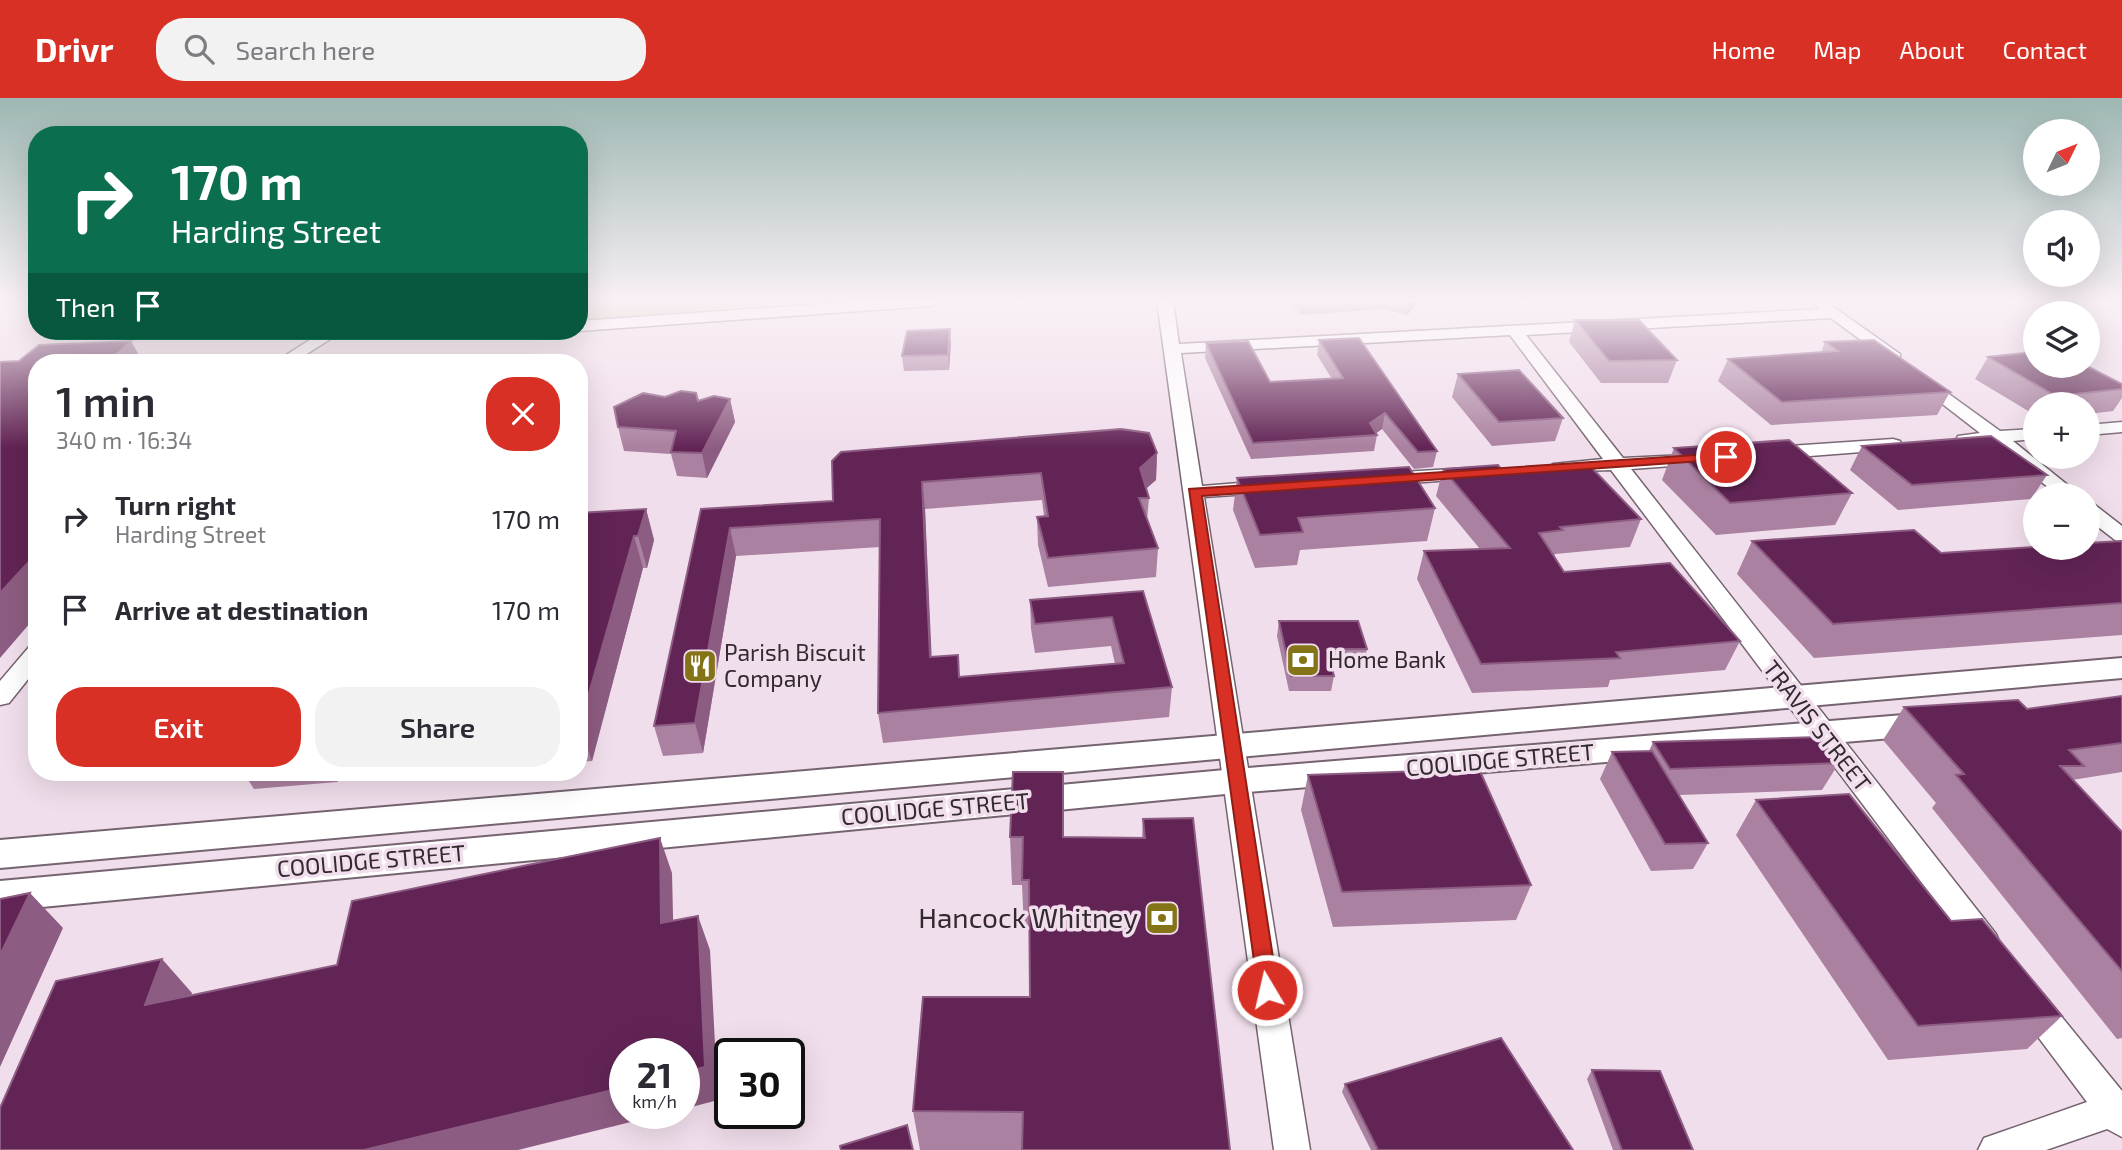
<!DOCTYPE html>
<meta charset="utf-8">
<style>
body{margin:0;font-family:"Exo 2",sans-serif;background:#f2f2f3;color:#2b2b33;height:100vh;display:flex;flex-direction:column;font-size:26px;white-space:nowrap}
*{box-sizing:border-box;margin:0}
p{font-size:23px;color:#7c7c81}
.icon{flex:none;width:38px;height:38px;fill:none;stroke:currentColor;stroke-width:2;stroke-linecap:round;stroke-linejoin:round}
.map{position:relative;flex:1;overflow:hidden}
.sheet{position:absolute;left:28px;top:256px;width:560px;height:427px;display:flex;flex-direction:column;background:#fff;border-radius:28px;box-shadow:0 7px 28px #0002}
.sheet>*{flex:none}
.banner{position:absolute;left:28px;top:28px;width:560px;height:214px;border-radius:28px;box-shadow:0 7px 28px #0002;background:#0b6e4f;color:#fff;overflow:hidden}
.needle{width:46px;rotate:47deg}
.fabs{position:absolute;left:2023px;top:21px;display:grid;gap:14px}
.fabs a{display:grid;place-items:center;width:77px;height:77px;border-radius:50%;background:#fff;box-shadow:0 7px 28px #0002;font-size:35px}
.speed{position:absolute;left:609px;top:940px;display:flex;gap:14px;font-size:35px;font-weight:700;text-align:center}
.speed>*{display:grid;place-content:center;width:91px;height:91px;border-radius:50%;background:#fff;box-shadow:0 7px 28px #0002;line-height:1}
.speed small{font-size:18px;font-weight:400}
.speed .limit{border:4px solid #111;border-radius:10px;background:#fff;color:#111}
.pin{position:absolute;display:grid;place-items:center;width:60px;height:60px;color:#fff;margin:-30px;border:4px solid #fff;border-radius:50%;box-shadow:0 2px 7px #0007}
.me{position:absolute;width:77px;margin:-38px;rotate:351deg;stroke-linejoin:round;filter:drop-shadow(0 0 5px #0008)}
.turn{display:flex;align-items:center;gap:24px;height:147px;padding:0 28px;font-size:32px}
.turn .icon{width:91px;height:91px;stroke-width:2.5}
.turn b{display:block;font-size:49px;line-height:60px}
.then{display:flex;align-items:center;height:66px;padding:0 28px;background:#0003;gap:14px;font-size:26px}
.round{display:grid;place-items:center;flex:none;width:74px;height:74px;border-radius:28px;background:#f2f2f3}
.overview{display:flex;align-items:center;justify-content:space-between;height:119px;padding:0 28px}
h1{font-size:42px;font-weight:600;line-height:52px}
.button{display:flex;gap:14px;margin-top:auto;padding:14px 28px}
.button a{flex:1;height:80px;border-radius:28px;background:#d93025;color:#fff;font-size:28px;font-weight:600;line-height:80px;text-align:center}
.button a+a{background:#f2f2f3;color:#2b2b33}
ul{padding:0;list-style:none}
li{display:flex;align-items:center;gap:21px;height:91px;padding:0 28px}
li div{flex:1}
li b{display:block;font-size:26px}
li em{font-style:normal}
header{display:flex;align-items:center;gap:42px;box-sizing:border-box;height:98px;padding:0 35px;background:#d93025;color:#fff}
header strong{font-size:33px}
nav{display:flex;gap:38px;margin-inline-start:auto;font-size:24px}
.search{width:490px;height:63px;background:#f2f2f3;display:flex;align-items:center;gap:18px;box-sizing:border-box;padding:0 24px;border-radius:28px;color:#7c7c81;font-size:26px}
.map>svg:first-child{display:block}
</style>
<header>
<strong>Drivr</strong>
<div class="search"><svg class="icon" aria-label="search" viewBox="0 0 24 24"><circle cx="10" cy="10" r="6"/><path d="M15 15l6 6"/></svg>Search here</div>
<nav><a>Home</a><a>Map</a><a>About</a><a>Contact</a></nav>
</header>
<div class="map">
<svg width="2122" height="1052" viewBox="0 0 2122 1052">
<rect width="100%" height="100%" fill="#f1deec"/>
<path fill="#ccc189" d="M579 203H817L579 222Z"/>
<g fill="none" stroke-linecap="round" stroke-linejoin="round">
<g stroke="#756470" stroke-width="3">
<path id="minor" d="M866 203H939L931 208 579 233V223Z
M1157 203H1173L1179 246 1819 211 1815 207 1818 204 1825 203 1900 256V262H1888L1831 220 1526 237 1623 360 1707 356 1709 360 1707 364 1700 366 1631 371 1996 836 2000 845 1996 854 1985 858 1974 854 1611 372 1553 374 1550 370 1553 366 1603 361 1510 237 1181 255 1202 388 1264 383 1274 389 1264 395 1204 399 1310 1052H1274Z
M324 233H343L294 264H275Z
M1924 278 2000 333 2035 331V341L2013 343 2080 397H2058L1992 345 1958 346 1956 342 1958 338 1980 335 1918 287 1915 283 1918 279Z
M2122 324V334L2088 337V327Z
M1893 341 1900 343 1902 347 1900 351 1773 361 1764 355 1773 349Z
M1470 370 1477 372 1480 376 1477 380 1385 387 1375 381 1385 375Z
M2088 405 2095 407 2122 428V444L2115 442 2088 421Z
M37 546V570L9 605 0 607V583L29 549Z
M2032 892 2043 896 2122 993V1039L2107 1031 2046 1052H1978L1984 1040 2087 1004 2021 916 2016 906 2021 896Z"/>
</g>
<g stroke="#756470" stroke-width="4">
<path id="tertiary" d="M2122 560V580L0 770V742Z
M1928 615 1939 618 1943 626 1939 634 1928 637 1236 695 0 813V783L1236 671Z"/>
</g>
<use href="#minor" fill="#fff" fill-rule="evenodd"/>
<use href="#tertiary" fill="#fff" fill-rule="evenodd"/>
</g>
<path fill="#aa81a0" d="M1289 203H1419L1407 217 1382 211 1301 217Z
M1465 203H1507V205L1469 207Z
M1575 222 1677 262 1668 285H1601L1569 244Z
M1319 242 1437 353 1433 369 1414 371 1382 331 1376 335 1377 337 1374 353 1251 361 1205 260 1206 245 1270 284 1332 281 1317 257Z
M1825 244 1950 294 1937 317 1771 327 1718 283 1728 261 1821 255Z
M951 246 949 272 904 273 902 258Z
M1988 259 2122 286V300L2113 313 2088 316V306H2035V317L1975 281Z
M1458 276 1563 320 1555 343 1492 348 1452 299Z
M730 301 735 324 707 380 677 378 671 356 624 353 618 329 698 303Z
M1862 348 2047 377 2031 401 1898 412 1850 372Z
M1674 350 1852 395 1835 427 1716 437 1662 382Z
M1157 355 1156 382 1146 390 1149 400 1147 422 1158 450 1156 479 1048 489 1038 447 1037 419 1044 418 1042 402 925 411 931 559 960 579 1115 566 1111 548 1035 555 1031 531 1030 502 1143 493 1172 589 1169 619 883 645 878 615 880 449 736 458 703 655 663 658 654 628 701 411 833 403 832 363Z
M1443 371 1502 372 1641 421 1630 449 1555 456 1554 459 1564 474 1740 543 1725 572 1610 582 1608 589 1472 595 1417 481 1424 453 1480 451 1436 398Z
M1237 380 1435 410 1427 443 1300 452 1297 467 1255 470 1233 412Z
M646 411 654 442 647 470H643L592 663 579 664V415Z
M1752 443 1941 455 2122 443V537L1814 560 1737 476Z
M1279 523 1367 551 1364 566H1331L1334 578 1331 593H1289L1277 538Z
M2122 598V674L2072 682 2122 734V940L2117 941 1932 710 1936 705 1883 642 1904 609 2027 611Z
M1653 644 1839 665 1822 692 1679 697 1708 745 1693 771 1651 773 1600 681 1612 654 1649 653Z
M243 674H342L337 684 254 691Z
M1308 677 1531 787 1516 822 1333 829 1301 712Z
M1756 702 1951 823 2062 918 2027 951 1888 962 1736 737Z
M1143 721 1230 1052H920L913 1013 1030 899 1029 829 1024 830 1022 787H1012L1010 739 1142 740Z
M1592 972 1693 1052H1613L1587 981Z
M1345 986 1573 1052H1371L1342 994Z"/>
<path fill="#8d5c82" d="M1410 203H1419L1407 217Z
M950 231 951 246 949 272 948 257Z
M131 243 143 264 115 258Z
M201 257 205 264H193Z
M730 301 735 324 707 380 702 355Z
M1385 315 1382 331 1372 338 1370 325Z
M1157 355 1156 382 1139 397 1140 370Z
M922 384 925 411 933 588 930 559Z
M646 411 654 442 647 470 638 438Z
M730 430 736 458 703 655 695 625Z
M634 438 643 470 592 663 580 630Z
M37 455V517L0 560V495Z
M331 674H342L337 684Z
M660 740 672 775 674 860 661 825Z
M30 795 63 830 0 969V857Z
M698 818 710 852 718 1002 684 1011V974Z
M162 861 192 895 176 941 145 907Z
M625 989V1015H667L518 1052H364Z"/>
<path fill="#622455" stroke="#8d5c82" stroke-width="2" d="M1575 222H1639L1677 262 1609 263Z
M950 231 948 257 902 258 907 233Z
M1359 240 1437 353 1418 354 1385 315 1370 325 1377 337 1253 345 1206 245 1248 243 1270 284 1343 280 1319 242Z
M1874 242 1950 294 1782 304 1728 261 1838 253 1825 244Z
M131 243 115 258 201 257 193 264H37V455L0 495V264L19 263 39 247Z
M2035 254V268H2087L2122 286V291L2056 298 1988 259Z
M1519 272 1563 320 1499 324 1458 276Z
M681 293 696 295 698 303 714 298 730 301 702 355 671 354 676 333 618 329 614 309 643 295 665 299Z
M1121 331 1149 335 1157 355 1140 370 1149 400H1139L1158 450 1048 460 1037 419 1048 418 1041 375 922 384 930 559 958 557 959 579 1124 565 1112 519 1035 526 1030 502 1143 493 1172 589 878 615 880 421 730 430 695 625 654 628 701 411 833 403 832 363 841 354Z
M1991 338 2047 377 1912 387 1862 348Z
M1789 342 1852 395 1730 405 1674 350Z
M1587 365 1641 421 1560 429 1563 432 1539 435 1564 474 1670 465 1740 543 1616 554 1620 560 1481 566 1424 453 1510 450 1443 371 1498 367 1502 372Z
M1409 369 1435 410 1298 420 1303 434 1260 437 1237 380Z
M646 411 638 438H634L579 630V415Z
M1914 432 1941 455 2035 449 2088 450V445L2122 443V505L1833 526 1752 443Z
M1279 523H1358L1367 551H1327L1334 578H1291Z
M2122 598V645L2069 652 2084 668H2060L2122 734V873L1956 677 1964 676 1904 609 2018 602 2027 611Z
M1819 639 1839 665 1670 671 1653 644Z
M1652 653 1708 745 1665 746 1612 654Z
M1479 671 1531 787 1342 794 1308 677Z
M1013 674H1063V739L1145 740 1143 721 1193 720 1230 1052H1022L1023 1014 913 1013 923 899H1030L1029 782H1022L1023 739H1010Z
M1849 696 1951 823 1982 821 2062 918 1918 928 1756 702Z
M660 740 661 825 698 818 705 969 684 974V956H625V989L364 1052H0V1010L56 883 162 861 145 907 337 867 352 803Z
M30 795 0 857V801Z
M1501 940 1573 1052H1378L1345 986Z
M1592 972 1660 973 1693 1052H1622Z
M907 1027 913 1052H841L840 1048Z"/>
<linearGradient id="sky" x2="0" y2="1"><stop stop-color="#9db7b3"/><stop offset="0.58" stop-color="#f9f0f6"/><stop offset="1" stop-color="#f9f0f6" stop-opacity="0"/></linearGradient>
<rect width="2122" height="350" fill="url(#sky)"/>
<path fill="#d93025" stroke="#8d1f18" stroke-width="2" d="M1726 355 1732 359 1730 361 1202 398 1278 892 1275 899 1267 902 1259 899 1189 391Z"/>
<defs>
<g id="bank-square" transform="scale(1.75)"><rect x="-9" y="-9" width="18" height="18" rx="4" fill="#857417" stroke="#f1deec"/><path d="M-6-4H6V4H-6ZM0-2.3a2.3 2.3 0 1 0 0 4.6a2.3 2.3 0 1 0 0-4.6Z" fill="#fff"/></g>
<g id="restaurant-square" transform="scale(1.75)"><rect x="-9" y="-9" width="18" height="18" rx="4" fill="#857417" stroke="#f1deec"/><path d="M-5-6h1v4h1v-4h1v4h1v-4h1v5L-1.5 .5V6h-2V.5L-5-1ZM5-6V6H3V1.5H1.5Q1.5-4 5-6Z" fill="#fff"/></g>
</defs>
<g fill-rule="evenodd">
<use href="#bank-square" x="1303" y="562"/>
<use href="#restaurant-square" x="700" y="568"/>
<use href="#bank-square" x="1162" y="820"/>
</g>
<g text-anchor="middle" stroke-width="7" stroke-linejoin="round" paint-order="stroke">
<g font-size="23" fill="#322a2f" stroke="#f1deec" text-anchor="start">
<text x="724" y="563">Parish Biscuit<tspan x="724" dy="26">Company</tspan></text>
<text x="1328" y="570">Home Bank</text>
</g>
<g font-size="23" fill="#322a2f" stroke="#f1deec">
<text transform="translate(1817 628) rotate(52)" y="8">TRAVIS STREET</text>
<text transform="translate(1500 662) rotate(-5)" y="8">COOLIDGE STREET</text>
<text transform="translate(935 711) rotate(-5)" y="8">COOLIDGE STREET</text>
<text transform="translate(371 763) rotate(-5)" y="8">COOLIDGE STREET</text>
</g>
<g font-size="28" fill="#322a2f" stroke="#f1deec" text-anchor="end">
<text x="1138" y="830">Hancock Whitney</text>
</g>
</g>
</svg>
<div class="fabs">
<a><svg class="needle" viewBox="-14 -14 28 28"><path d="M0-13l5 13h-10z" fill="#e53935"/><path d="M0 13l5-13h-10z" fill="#7c7c81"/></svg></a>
<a><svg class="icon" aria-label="sound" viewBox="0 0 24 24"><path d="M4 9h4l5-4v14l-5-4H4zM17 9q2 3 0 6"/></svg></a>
<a><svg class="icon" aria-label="layers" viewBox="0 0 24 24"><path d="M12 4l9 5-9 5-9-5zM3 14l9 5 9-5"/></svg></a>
<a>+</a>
<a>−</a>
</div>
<div class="speed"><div>21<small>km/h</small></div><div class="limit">30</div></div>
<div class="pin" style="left:1726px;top:359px;background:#d93025"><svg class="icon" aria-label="arrive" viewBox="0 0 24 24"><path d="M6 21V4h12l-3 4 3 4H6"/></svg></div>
<svg class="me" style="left:1267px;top:892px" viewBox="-20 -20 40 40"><circle r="17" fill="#d93025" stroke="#fff" stroke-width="3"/><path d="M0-11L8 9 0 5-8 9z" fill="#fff"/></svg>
<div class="banner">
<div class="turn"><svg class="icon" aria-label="right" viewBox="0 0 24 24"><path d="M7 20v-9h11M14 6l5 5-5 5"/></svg><div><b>170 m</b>Harding Street</div></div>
<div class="then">Then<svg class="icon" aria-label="arrive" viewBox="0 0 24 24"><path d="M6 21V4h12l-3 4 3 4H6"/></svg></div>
</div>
<section class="sheet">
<div class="overview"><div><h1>1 min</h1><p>340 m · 16:34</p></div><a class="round" style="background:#d93025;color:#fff"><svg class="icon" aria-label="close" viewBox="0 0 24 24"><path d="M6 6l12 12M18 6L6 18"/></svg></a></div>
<ul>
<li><svg class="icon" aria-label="right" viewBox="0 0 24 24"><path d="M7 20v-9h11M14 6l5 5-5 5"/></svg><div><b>Turn right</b><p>Harding Street</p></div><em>170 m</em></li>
<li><svg class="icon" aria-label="arrive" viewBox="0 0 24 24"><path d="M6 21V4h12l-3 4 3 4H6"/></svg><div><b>Arrive at destination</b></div><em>170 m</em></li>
</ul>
<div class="button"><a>Exit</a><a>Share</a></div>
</section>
</div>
